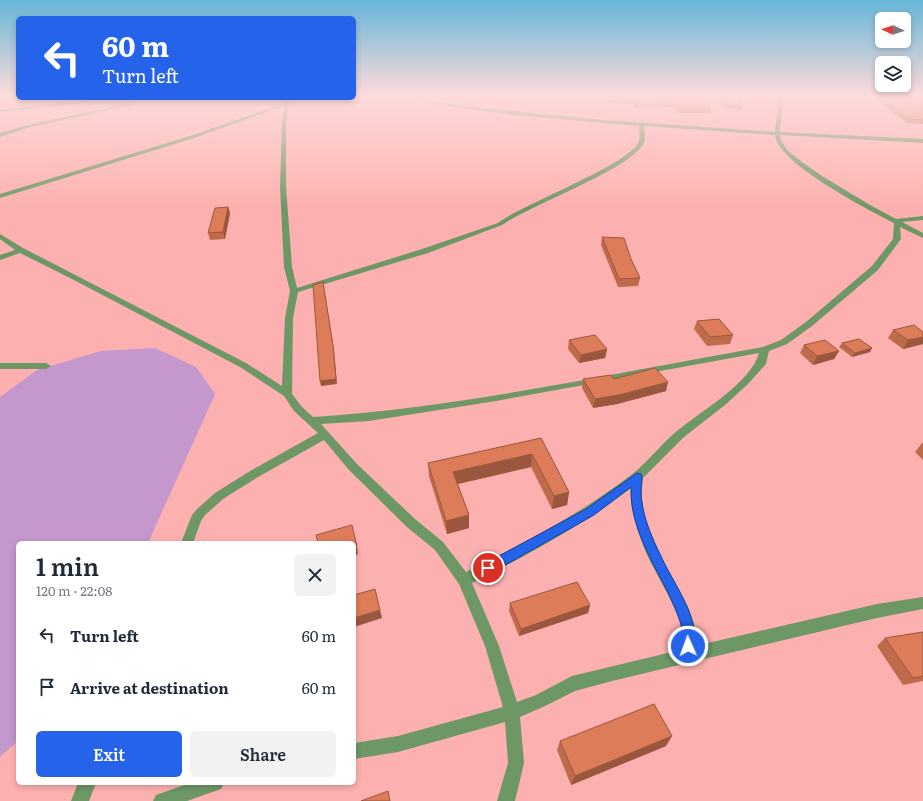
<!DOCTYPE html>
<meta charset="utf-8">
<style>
body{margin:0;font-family:Literata,serif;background:#f2f2f3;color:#1f2937;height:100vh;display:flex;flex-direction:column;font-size:15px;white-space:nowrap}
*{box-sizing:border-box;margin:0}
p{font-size:13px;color:#747a83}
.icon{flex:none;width:22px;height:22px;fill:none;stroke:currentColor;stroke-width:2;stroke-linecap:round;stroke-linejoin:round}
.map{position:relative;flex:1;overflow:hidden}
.sheet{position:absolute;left:16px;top:541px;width:340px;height:244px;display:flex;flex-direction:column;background:#fff;border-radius:6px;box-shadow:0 2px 6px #0003}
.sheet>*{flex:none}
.banner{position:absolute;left:16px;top:16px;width:340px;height:84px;border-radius:6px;box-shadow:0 2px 6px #0003;background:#2563eb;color:#fff;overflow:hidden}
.needle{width:26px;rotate:274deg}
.tools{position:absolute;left:875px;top:12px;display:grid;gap:8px}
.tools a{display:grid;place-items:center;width:36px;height:36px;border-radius:6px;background:#fff;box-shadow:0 2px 6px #0003;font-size:20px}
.pin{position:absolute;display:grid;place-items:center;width:34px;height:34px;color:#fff;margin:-17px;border:2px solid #fff;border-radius:50%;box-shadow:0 1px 4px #0007}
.me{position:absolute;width:44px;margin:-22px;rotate:358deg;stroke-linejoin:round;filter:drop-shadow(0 0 3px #0008)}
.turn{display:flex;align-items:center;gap:14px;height:84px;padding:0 20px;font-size:18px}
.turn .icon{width:52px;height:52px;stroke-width:2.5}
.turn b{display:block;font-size:28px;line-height:34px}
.round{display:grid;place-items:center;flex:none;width:42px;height:42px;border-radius:6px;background:#f2f2f3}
.head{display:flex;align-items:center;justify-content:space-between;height:68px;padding:0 20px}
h1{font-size:24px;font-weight:600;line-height:30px}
.cta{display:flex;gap:8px;margin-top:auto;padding:8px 20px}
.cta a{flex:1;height:46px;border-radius:6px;background:#2563eb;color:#fff;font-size:16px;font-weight:600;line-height:46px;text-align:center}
.cta a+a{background:#f2f2f3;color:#1f2937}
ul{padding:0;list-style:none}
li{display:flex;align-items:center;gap:12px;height:52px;padding:0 20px}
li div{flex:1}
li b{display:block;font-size:15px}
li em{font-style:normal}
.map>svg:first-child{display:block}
</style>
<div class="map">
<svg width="923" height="801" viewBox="0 0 923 801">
<rect width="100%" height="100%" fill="#fcb0af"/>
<path fill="#c497cd" d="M155 348 196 367 215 394 148 543H18V741L0 757V397L37 370 101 351Z"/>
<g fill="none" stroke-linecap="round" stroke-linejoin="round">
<path fill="#6d9765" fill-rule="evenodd" d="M392 97H403L459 105 591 119 775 132 779 97H783L780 132 923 139V143L780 135 781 140 787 150 802 162 822 176 870 205 896 219 923 216V220L902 222 923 233V238L900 227 901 239 878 270 812 326 787 344 769 351 766 364 748 384 725 405 684 437 643 478C642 486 641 493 642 500 643 516 653 538 659 553 671 580 701 616 695 646L877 604 923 597V609L877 618 612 681 575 691 545 706 520 717 524 763 515 801H497L508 763 505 722 398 752 354 759V743L398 736 503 707 485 646 459 584 435 550 407 527 349 470 324 440 258 477 223 499 205 515 201 521 193 543H181L192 515 197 509 215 493 250 471 318 433 294 411 284 396 240 367 72 279 20 253 0 260V255L15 250 0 239V234L23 248 246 363 282 386 285 318 290 291 284 267 280 187 282 122 284 106 194 138 0 198V194L190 136 285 103 291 98H296L289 104 286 122V187L292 267 297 288 422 249 498 223C521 205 633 163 639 141 640 137 639 130 639 126L525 116 459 108ZM644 126 775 135C777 163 869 210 894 223L893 239 872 266 806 322 781 340 763 347C614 373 464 407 313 417L302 407 292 394 293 318 298 292 428 253 502 225C528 206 636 167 644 142 646 138 644 131 644 126ZM759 353C751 383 701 411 677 431 661 444 648 462 631 475 580 514 523 544 466 572L443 542 415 519 357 464 321 424 369 421 496 401ZM631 488C630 509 640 540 649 559 658 578 684 618 683 638 682 642 681 646 680 650L572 676 536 695 517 702 499 646 472 583C527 555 582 526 631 488Z
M141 98H183L181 99 91 102 0 112V110L91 100Z
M130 103 132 105 30 127 0 137V133L29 125Z
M0 363H46L51 366 46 369H0Z
M78 783H96L89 801H71Z
M190 783H224L221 789 187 801H153L156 795Z"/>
</g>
<path fill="#be6b4c" d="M594 97H698L711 110 710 113H678L674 107 635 108 634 104 609 103 607 97Z
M708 97H767L766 100 742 98V107L741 110 724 108Z
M871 97H923V124L908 123Z
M228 207 230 213 225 239 210 240 208 233Z
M602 237 631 259 640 278 638 286 618 287 601 245Z
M697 321 733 335 730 344 707 346 694 329Z
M893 330 923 332V344L903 349 888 338Z
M569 340 607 349 605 358 579 363 568 349Z
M842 343 870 352 852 357 839 347Z
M804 345 839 351 834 359 813 365 800 353Z
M583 379H614L666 391 617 404 593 408 582 388Z
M541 438 569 492 567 505 552 509 531 467 458 484 469 515V528L447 534 429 476 428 463Z
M922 443H923V460L915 452Z
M510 603 590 605 588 613 519 636 509 611Z
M923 632V681L903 685 877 646 885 638Z
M560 741 666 746 571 785 557 750Z"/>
<path fill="#9b573e" d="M228 207 230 213 225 239 223 232Z
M323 282 334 350 337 384 321 386 320 381Z
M923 337V344L903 349 908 340Z
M872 348 870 352 852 357 855 353Z
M607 349 605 358 579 363 581 355Z
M839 351 834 359 813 365 817 356Z
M668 382 666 391 617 404 593 408 595 399Z
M532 454 531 467 453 485V472Z
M569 492 567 505 552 509 554 496Z
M469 515V528L447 534 446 521Z
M357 546 358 554 354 556V547Z
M590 605 588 613 519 636 521 629Z
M380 610 382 618 354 627V618Z
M672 736 666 746 571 785 575 776Z"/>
<path fill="#dd7c58" stroke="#9b573e" d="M608 97H698L711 110H679L674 104 636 105 634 101 609 100Z
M713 97H741L742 107 725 105Z
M879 97H923V120L910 119Z
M228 207 223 232 208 233 215 208Z
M602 237 624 238 631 259 640 278 619 279Z
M323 282 333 346 336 379 320 381 313 285Z
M719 319 733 335 710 337 697 321Z
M914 325 923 332V337L908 340 893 330Z
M595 335 607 349 581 355 569 340Z
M859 339 872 348 855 353 842 343Z
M825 340 839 351 817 356 804 345Z
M655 368 668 382 619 395 595 399 583 379 611 375 614 379Z
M541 438 569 492 554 496 532 454 453 472 469 515 446 521 428 463Z
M352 525 357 546 354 547V543H318L316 535Z
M577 582 590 605 521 629 510 603Z
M375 589 380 610 354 618V595Z
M923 632V676L913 678 885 638Z
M654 704 672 736 575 776 560 741Z
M388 791 390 801H361Z"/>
<linearGradient id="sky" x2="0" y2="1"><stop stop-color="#65b6d8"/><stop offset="0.46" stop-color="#fedbdb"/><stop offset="1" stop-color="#fedbdb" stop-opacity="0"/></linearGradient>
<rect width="923" height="209" fill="url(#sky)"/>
<path fill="#2563eb" stroke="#184099" d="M637 473 641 474 642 477C642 485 640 494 642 502 644 519 652 538 660 554 671 580 704 623 693 651L688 653 683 651C681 645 683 642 683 636 683 632 681 626 680 621 665 577 629 536 631 487L594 515 493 572 488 573 484 572 482 568 484 564 586 509Z"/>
</svg>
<div class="tools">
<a><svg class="needle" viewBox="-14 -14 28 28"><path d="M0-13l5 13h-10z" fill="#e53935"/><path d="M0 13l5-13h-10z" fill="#747a83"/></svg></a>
<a><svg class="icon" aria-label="layers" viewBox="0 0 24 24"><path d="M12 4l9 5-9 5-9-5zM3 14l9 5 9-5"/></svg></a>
</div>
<div class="pin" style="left:488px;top:568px;background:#d93025"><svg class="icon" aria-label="arrive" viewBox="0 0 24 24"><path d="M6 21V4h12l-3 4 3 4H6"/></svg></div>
<svg class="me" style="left:688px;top:646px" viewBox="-20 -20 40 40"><circle r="17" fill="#2563eb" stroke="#fff" stroke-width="3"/><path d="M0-11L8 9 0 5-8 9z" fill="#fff"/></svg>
<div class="banner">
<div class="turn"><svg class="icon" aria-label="left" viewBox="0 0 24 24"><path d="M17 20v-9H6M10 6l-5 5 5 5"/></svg><div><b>60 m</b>Turn left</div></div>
</div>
<section class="sheet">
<div class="head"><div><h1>1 min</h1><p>120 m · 22:08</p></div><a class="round"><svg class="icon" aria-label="close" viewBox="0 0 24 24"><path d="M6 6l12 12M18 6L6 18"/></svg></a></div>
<ul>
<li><svg class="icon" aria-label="left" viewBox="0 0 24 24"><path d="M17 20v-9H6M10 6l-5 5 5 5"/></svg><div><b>Turn left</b></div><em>60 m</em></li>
<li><svg class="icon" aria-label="arrive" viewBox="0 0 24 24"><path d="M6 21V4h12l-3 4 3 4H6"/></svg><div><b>Arrive at destination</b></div><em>60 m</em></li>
</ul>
<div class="cta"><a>Exit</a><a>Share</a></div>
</section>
</div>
